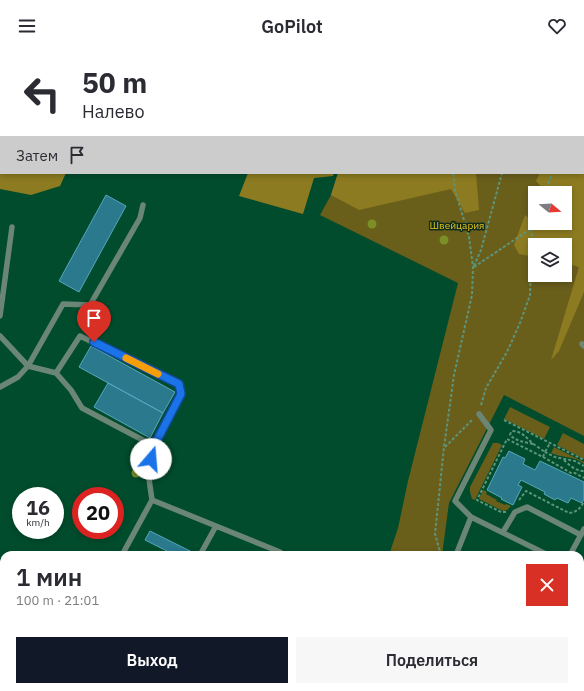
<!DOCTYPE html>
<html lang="ru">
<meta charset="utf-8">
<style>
body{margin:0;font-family:"IBM Plex Sans",sans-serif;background:#f7f7f7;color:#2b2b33;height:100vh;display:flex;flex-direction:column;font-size:15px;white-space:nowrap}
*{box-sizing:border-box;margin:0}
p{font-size:13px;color:#7c7c81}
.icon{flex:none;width:22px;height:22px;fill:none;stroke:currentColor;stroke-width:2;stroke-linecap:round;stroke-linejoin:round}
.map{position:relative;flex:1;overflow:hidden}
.drawer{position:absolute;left:0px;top:499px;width:584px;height:140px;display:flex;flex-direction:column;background:#fff;border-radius:12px 12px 0 0;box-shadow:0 2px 6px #0003}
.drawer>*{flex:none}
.banner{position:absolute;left:0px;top:0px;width:584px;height:122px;box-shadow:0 2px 6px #0003;background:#fff;color:#2b2b33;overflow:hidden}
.needle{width:26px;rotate:108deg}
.controls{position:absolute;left:528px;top:134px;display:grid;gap:8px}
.controls a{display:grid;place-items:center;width:44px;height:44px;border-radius:0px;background:#fff;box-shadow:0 2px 6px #0003;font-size:20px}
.speed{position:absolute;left:12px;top:435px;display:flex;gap:8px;font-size:20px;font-weight:700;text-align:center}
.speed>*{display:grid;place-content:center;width:52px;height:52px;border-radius:50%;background:#fff;box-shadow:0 2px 6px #0003;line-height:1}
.speed small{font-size:10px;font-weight:400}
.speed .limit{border:6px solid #d22;background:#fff;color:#111}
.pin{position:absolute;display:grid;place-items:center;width:34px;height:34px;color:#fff;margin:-41px -17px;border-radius:50% 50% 50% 0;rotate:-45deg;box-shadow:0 0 4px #0007}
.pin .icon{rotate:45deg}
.me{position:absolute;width:44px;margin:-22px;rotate:18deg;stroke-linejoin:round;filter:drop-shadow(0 0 3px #0008)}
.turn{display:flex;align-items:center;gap:14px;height:84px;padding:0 16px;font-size:18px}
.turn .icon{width:52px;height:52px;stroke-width:2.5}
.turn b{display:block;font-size:28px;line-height:34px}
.then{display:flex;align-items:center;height:38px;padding:0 16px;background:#0003;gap:8px;font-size:15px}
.round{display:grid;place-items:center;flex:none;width:42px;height:42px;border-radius:0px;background:#f7f7f7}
.summary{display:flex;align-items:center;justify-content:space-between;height:68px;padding:0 16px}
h1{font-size:24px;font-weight:600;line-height:30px}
.action{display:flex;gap:8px;margin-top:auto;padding:8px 16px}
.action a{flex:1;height:46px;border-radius:0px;background:#111827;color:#fff;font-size:16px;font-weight:600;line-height:46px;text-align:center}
.action a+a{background:#f7f7f7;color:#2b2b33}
header{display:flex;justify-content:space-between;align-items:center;height:52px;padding:0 16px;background:#fff;font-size:18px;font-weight:600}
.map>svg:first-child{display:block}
</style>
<header><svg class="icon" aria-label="menu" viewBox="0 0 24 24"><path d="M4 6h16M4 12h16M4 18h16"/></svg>GoPilot<svg class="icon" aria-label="heart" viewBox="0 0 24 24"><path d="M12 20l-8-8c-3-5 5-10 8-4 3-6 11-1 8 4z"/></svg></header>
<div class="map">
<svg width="584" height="639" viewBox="0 0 584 639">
<rect width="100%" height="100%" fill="#004c2d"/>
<path fill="#6a5e1b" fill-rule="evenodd" d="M363 0H584V384L504 343 449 451 442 503H389L398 476 408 429 458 231 320 163 331 143 338 121H583V1H363ZM535 141H565V171H535ZM535 193H565V223H535Z
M510 355 550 375 544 387 504 367Z
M563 381 584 392V407L557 393Z
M493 391H498L502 393 475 448 472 447 470 440V435L492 393Z
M554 395 584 410V412C575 404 562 406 551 401Z
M483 438 487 440 486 442 497 448 496 449 505 453 506 452 511 454 507 458 503 459 479 447Z
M422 635H458L456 639H421Z"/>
<path fill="#8c7b21" d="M1 4V121H66L60 134 31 143 0 137V5Z
M583 39H584V240L559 299 551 308 579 215 565 211V193H535V205L519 202 514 193 525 163 542 176 556 172V171H565V141H547L536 129 540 121H583Z
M248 121H334L333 124 314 126 303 162 239 144Z
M338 121H476L479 158 465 161 451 137 359 158 331 143Z"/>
<path fill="#2a798d" stroke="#56a7be" d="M197 0H268L269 1H197Z
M106 143 126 154 79 240 59 229Z
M91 294 175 340 163 361 79 315Z
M108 331 163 361 150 386 94 355Z
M509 399 525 407 523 412 535 418 540 409 584 430V447L582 451 571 446 568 451 557 446 555 448 544 442 545 440 521 428 518 433 522 435 513 453 501 447 502 446 487 438 503 405 505 406Z
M150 479 194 501 193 503H175L145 488Z
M583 597H584V639H568L564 637 565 635H580V603Z
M135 635H152L150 639H133Z
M152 635H173L181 639H150Z
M173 635H205L203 639H181Z
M241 635H315L313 639H239Z
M315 635H358L356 639H313Z
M485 635H508L516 639H483Z"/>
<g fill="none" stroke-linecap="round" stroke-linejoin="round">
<path stroke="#5d957c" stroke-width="2" stroke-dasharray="3 2" stroke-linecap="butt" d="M583 71 584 70
M545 141 552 121
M474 214 481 198 502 121
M474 215 532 176 535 168
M481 353 486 336 507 300 520 271 530 243 532 176
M504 368 584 408
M533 392C524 390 516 389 510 383L511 380 512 379C521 379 526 385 532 391 536 394 541 397 545 400L550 391
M445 395 473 367
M543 405 545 400 555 405 575 409 584 414
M564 408C570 414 576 419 584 419
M519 448 526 439 569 461C577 460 581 456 584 449
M506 460H501L477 448 507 387 543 405 571 421H575L584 426
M441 503 435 482 444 395 454 323 472 243 473 215 469 185 455 138 453 121"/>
<path stroke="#6c8676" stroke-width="5.5" d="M454 0 457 1
M583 26 584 27
M0 264 12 175
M0 284 28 314 56 321 71 338 82 356 154 394
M582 292 584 294
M56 321 80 284 179 332 181 342 154 394 148 420 152 448 122 503
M0 335 18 325 28 314 63 252 90 253 140 166 143 153
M152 448 216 474
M471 465 548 503
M503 480 515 460 527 455 581 483
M200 503 216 474 280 500 283 503
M456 503 471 465 455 449 491 378 479 362
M570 503 584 477
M580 556 584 558
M580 573 584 565
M0 605 4 597
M0 636 6 639
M50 639 52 635
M123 639 126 635
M222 639 224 635
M414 639 415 635
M468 639 470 635"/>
</g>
<g fill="#7c8f25">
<circle cx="372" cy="172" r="4.5"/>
<circle cx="444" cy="188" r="4.5"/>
<circle cx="136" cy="421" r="4.5"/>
</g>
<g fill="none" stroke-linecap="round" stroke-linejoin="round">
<g stroke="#114b97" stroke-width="10">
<path id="route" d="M94 290 179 332 181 342 154 394 151 407"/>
</g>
<use href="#route" stroke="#1a73e8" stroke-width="7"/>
<path stroke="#f59e0b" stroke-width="7" d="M126 306 158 322"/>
</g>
<g text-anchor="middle" stroke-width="3" stroke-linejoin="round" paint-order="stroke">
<g font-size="10" fill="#e2c51e" stroke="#112c1e">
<text x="457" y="177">Швейцария</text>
</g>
</g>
</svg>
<div class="controls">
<a><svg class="needle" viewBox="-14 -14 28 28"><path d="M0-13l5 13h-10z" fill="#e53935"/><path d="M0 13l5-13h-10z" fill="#7c7c81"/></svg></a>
<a><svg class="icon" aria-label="layers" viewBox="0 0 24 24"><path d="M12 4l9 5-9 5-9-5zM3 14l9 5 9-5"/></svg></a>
</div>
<div class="speed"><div>16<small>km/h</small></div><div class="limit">20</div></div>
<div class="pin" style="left:94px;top:290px;background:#d93025"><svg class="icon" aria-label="arrive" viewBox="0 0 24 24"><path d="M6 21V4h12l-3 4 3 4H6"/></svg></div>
<svg class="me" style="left:151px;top:407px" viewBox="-20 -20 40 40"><circle r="19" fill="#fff"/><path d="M0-13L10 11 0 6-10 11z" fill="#1a73e8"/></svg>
<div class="banner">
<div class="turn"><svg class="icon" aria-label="left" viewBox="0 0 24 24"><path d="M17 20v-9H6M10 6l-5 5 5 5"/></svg><div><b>50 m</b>Налево</div></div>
<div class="then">Затем<svg class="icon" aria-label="arrive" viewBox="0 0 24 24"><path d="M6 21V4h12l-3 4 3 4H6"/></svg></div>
</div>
<section class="drawer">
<div class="summary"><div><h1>1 мин</h1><p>100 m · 21:01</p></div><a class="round" style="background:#d93025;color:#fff"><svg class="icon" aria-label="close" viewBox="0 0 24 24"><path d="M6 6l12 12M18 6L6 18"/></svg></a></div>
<div class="action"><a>Выход</a><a>Поделиться</a></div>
</section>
</div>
